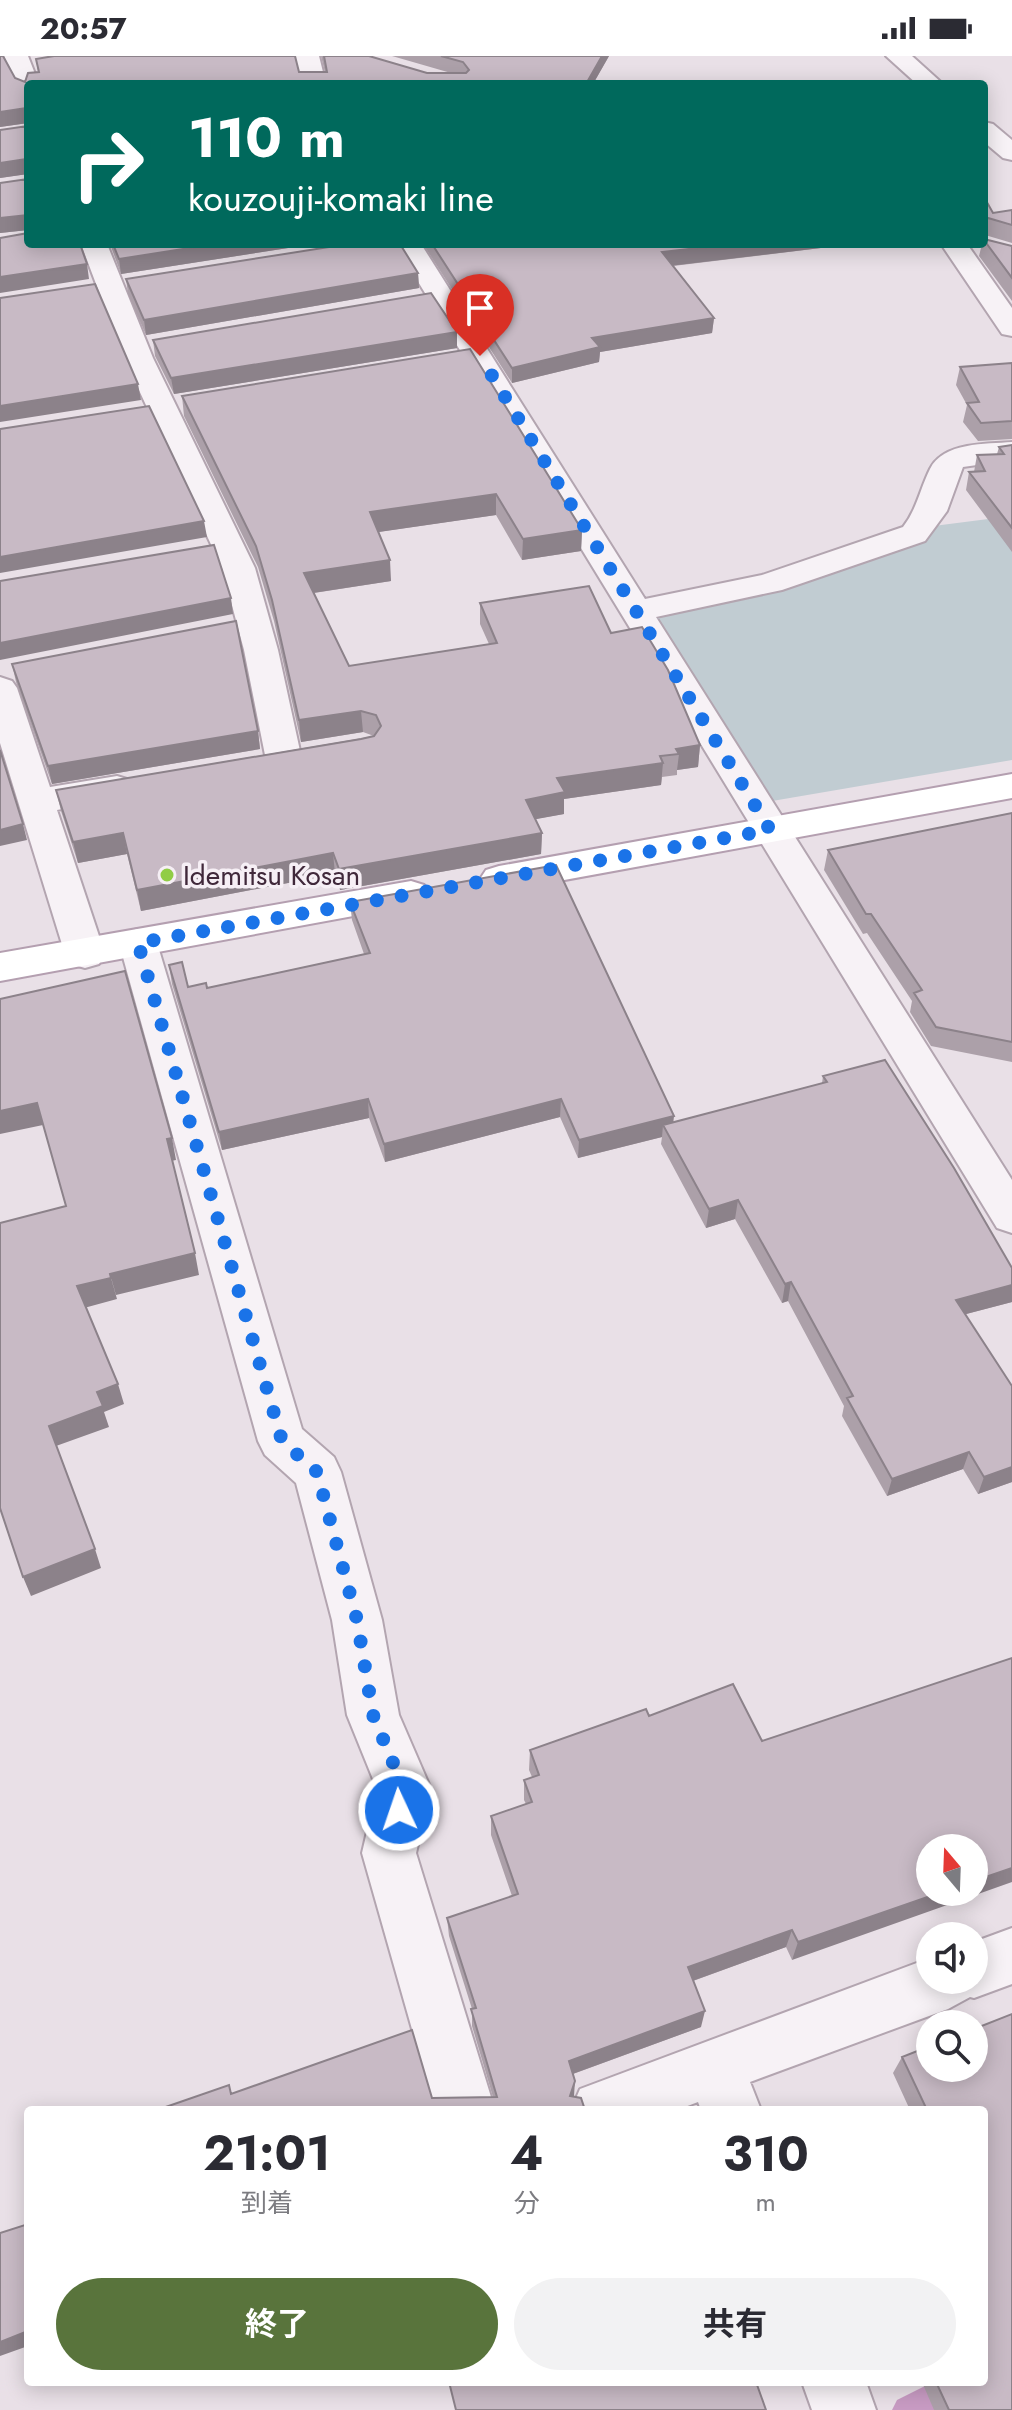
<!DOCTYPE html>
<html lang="ja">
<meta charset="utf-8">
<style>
body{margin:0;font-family:Jost,"Noto Sans JP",sans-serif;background:#f2f2f3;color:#2b2b33;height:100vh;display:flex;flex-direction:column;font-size:30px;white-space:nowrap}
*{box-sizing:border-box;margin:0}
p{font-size:26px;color:#7c7c81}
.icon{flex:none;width:44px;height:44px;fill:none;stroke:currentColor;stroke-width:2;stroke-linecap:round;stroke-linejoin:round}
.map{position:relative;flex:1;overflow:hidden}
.panel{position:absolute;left:24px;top:2050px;width:964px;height:280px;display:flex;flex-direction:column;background:#fff;border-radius:8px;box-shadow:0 4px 20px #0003}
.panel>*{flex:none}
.top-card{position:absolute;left:24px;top:24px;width:964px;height:168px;border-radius:8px;box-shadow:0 4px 20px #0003;background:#00695c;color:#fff;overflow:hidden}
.needle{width:52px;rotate:341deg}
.tools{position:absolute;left:916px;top:1778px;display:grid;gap:16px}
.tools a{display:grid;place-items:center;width:72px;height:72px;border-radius:50%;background:#fff;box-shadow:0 4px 20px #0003;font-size:40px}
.pin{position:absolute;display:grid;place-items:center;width:68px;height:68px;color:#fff;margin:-82px -34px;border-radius:50% 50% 50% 0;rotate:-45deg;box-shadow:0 0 8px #0007}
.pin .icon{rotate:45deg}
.me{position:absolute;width:88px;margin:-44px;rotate:357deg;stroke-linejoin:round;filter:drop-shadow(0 0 6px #0008)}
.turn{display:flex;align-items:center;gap:28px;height:168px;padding:0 32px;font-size:36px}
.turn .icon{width:104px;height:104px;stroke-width:2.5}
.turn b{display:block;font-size:56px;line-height:68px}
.eta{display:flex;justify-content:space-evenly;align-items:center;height:136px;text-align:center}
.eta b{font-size:48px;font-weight:700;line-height:56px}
.action{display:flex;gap:16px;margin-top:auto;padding:16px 32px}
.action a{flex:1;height:92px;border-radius:48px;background:#59743c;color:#fff;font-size:32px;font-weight:700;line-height:92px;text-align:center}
.action a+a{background:#f2f2f3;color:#2b2b33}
.status{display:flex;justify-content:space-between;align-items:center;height:56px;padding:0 40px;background:#fff;direction:ltr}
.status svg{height:22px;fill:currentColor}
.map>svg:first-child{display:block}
</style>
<div class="status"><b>20:57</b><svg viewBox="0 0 49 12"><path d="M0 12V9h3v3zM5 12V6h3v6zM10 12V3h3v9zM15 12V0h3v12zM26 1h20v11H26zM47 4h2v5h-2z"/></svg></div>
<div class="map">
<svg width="1012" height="2354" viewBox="0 0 1012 2354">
<rect width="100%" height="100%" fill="#e9e0e7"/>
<path fill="#c1ccd2" d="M996 462 1012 484V704L754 748 636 555 770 527 918 472Z"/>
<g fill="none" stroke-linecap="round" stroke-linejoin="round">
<path fill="#c89bc3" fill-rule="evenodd" d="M933 2326H979L974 2336 938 2354H892L897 2344Z"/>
<g stroke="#b3a5b0" stroke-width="4">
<path id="minor" d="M4 0H28L39 28H28V37L20 35Z
M295 0H319L326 28H302Z
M886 0H912L943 28H917Z
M984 66 993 68 1012 84V104L1003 102 984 86Z
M81 188H107L153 302 255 512 278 594 302 704 297 712 284 715 271 712 266 704 244 594 222 512 124 302Z
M395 188H421L645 543 762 519 903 471C917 453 920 433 930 413 943 386 986 388 1012 386V404L963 411 947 455 925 485 782 534 656 561 1012 1124V1177L997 1172Z
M941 188H967L1012 252V280L1002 278Z
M0 621 12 625 17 632 50 731 117 720 130 724 135 732 130 740 57 754 105 898 99 908 85 912 71 908 65 898 0 687Z
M138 873 152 877 157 887 302 1373 334 1401 341 1416 382 1564 399 1659 431 1733 416 1797 495 2054H435L362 1797 377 1733 347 1659 332 1564 296 1427 265 1399 258 1385 119 887 124 877Z
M1012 1872V1928L974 1942 970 1941 948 1953 750 2026 761 2054H701L698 2046 677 2054H571L580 2033 930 1902V1924H974V1886Z
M802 2326H866L876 2354H812Z"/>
</g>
<g stroke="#b49fb0" stroke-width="4">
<path id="major" d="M1012 718V742L499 836 486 832 480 823 486 814 499 810Z
M411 825 424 829 430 838 424 847 0 925V897Z"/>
</g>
<use href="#minor" fill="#f7f2f6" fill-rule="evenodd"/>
<use href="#major" fill="#fff" fill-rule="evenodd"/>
</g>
<path fill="#aca0a9" d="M0 0 15 22 25 26 38 16 36 3 299 16H325L321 0H369L427 17H451L392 0H609L593 28H28V174L0 177V127L28 123 27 118 0 122V74L28 70V67L0 71Z
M984 141 993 157 1012 154V187L985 179 984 180Z
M984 184 1012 190V245L979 200 982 188H984Z
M110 188H314L121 218Z
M423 188H830L829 191 673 210 714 262 712 277 600 296 599 306 512 327Z
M418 217 419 232 146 279 128 238 126 223Z
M153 284 457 292 174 338 155 300Z
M470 293 582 474 581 495 522 504 496 459 378 476 391 525 314 537 349 610 489 588 480 568V547L611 577 700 689 698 711 677 714V719L662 721 661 729 564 743V758L535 763 542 777 541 798 340 834 335 818 141 855 127 798 78 807 61 755 56 734 374 680 363 676 301 686 274 565 258 511 184 360 182 340Z
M1012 307V383L978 385 963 366 967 349 956 329 960 311Z
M1012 389V496L966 434 969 416H974L977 399 997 398 999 391Z
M12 608 258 675 260 693 52 728 16 626Z
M1012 757V1006L931 990 910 956 912 945 867 877 863 878 824 814 828 794Z
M350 846 674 1066 822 1027 823 1020 1012 1212V1246L966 1258 1012 1426 978 1438 963 1413 887 1440 842 1360 844 1350 788 1245 782 1247 735 1163 706 1172 661 1088 662 1081 578 1102 560 1061 385 1106 369 1062 222 1094 172 928 169 909 188 931 207 932 364 898 352 864Z
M1012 1602 792 1904 786 1891 693 1925 701 1971 573 2018V2041L585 2054 233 2038 432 2042 493 2041 472 1970V1953L449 1880 447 1862 512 1840 491 1779V1760L526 1748 524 1744V1724L532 1721 529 1714 530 1694 649 1660 762 1685Z
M1012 1958V2354H934L922 2326H984V2054H910L893 2017 902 2001 930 1990V2012H974V1973Z"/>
<path fill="#8c828a" d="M602 0H609L593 28H586Z
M27 52 28 67 0 71V56Z
M27 103 28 118 0 122V107Z
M27 159 28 174 0 177V162Z
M988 162 985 179 984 180V168Z
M215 188H314L121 218 119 203Z
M733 188H830L829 191 661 211 662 196Z
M87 208 89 223 0 237V221Z
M418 217 419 232 146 279 144 264Z
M714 262 712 277 600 296 599 306 512 327V312L592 282Z
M457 276V292L174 338 171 322Z
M138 328 141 344 0 366V350Z
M496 438V459L372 477 370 456Z
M204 465 207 481 0 517V501Z
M582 474 581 495 522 504 523 483Z
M390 504 391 525 306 538 304 517Z
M231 542 233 558 0 604V587Z
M361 655 363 676 301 686 299 664Z
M258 675 260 693 52 728 48 710Z
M700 689 698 711 677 714 679 698 676 693Z
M663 707 661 729 564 743V758L526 765V744L557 722Z
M23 768 27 784 0 790V774Z
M123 777 127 798 78 807 73 786Z
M542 777 541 798 340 834 339 813Z
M333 797 335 818 141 855 137 834Z
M368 1043 369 1062 222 1094 219 1076Z
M561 1043 560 1061 385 1106 384 1088Z
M37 1047 43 1069 0 1078V1055Z
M674 1060 672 1079 663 1069 662 1081 578 1102 579 1084Z
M172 1082 176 1104 171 1105 167 1083Z
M738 1144 735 1163 706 1172 709 1153Z
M195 1197 199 1219 116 1239 110 1218Z
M111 1222 117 1243 84 1252 77 1230Z
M791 1226 788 1245 782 1247 785 1228Z
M1012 1229V1246L951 1262 956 1244Z
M118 1328 124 1348 104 1356 109 1371 56 1390 49 1370 97 1336Z
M969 1396 963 1413 887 1440 892 1423Z
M1012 1411V1426L978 1438 984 1421Z
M95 1493 101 1512 31 1540 23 1521Z
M1012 1812V1826L792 1904 798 1886 942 1836H974V1825Z
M792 1874 786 1891 684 1928 688 1911Z
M705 1955 701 1971 567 2020 569 2005Z
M575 2025 574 2040 568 2054 570 2040Z
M28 2275V2290L0 2300V2286Z"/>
<path fill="#c8bac5" stroke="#8c828a" stroke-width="2" d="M0 0H3L15 22 25 26 28 17 39 16 36 3 54 0H295L299 16H327L324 0H369L427 17H466L469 14 463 6 441 0H602L586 28H28V169L27 159 0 162V127L28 123 27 103 0 107V74L28 70 27 52 0 56Z
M984 141 993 157 1012 154V169L988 162 984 168Z
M28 177V188H80L87 208 0 221V182Z
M984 183 1012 190V222L984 184Z
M113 188H215L119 203Z
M348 188H400L418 217 144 264 126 223Z
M432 188H733L662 196 714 262 592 282 600 291 512 312Z
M95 228 138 328 0 350V242Z
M431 237 457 276 171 322 153 284Z
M470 293 582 474 523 483 496 438 370 456 390 504 304 517 349 610 497 587 480 547 589 530 611 577 642 571 668 614 700 689 676 693 679 698 660 700 663 707 557 722 565 736 526 744 542 777 339 813 333 797 137 834 123 777 73 786 56 734 361 683 374 680 381 670 376 659 361 655 299 664 272 544 256 490 182 340Z
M1012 307V365L981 367 967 347 979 346 960 311Z
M149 350 204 465 0 501V373Z
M1012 389V472L969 416 985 415 977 399 1004 398 999 391Z
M214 489 231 542 0 587V525Z
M236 565 258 675 48 710 12 608Z
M0 694 23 768 0 774Z
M1012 757V986L936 971 914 937 922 934 871 858H866L828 794Z
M556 809 674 1060 579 1084 561 1043 384 1088 368 1043 219 1076 169 909 182 906 188 931 206 927 207 932 370 897 350 846Z
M125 915 172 1082 167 1083 195 1197 110 1218 111 1222 77 1230 118 1328 97 1336 103 1350 49 1370 95 1493 23 1521 0 1452V1167L66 1150 37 1047 0 1055V943Z
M885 1004 954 1112 1012 1212V1229L956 1244 1012 1330V1411L984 1421 969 1396 892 1423 847 1342 853 1340 791 1226 785 1228 738 1144 709 1153 663 1069 827 1026 823 1020Z
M1012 1602V1812L974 1825V1792H930V1836H942L798 1886 792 1874 688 1911 705 1955 569 2005 575 2025 570 2040 581 2042 585 2054H157L229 2029 231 2038 412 1974 432 2042 497 2041 471 1953 476 1952 447 1862 518 1838 491 1760 532 1746 524 1724 539 1719 530 1694 646 1653 649 1660 733 1628 762 1685Z
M1012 1958V2354H949L936 2326H984V2054H927L902 2001 930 1990V2012H974V1973Z
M28 2168V2275L0 2286V2177Z
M449 2326H756L766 2354H456Z"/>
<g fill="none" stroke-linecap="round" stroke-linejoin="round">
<path stroke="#1a73e8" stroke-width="14" stroke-dasharray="0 25.2" d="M399 1754 404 1733 373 1659 357 1564 317 1416 282 1385 138 887 770 774 480 300"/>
</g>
<circle fill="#91cd46" stroke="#f6eff5" stroke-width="3" cx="167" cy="819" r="8"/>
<g text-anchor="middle" stroke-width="7" stroke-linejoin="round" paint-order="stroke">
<g font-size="28" fill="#40283a" stroke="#f6eff5" text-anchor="start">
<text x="183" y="829">Idemitsu Kosan</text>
</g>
</g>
</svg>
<div class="tools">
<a><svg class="needle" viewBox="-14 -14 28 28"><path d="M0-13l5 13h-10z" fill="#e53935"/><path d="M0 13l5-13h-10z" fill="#7c7c81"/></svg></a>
<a><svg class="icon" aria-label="sound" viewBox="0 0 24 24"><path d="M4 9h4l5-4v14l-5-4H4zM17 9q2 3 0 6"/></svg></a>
<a><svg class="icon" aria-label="search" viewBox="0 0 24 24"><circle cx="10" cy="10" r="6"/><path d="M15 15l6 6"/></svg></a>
</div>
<div class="pin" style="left:480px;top:300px;background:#d93025"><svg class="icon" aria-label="arrive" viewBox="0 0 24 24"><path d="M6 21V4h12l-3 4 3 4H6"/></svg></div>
<svg class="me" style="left:399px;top:1754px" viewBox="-20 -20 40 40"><circle r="17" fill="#1a73e8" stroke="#fff" stroke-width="3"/><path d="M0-11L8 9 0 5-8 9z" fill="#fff"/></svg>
<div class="top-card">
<div class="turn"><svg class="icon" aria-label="right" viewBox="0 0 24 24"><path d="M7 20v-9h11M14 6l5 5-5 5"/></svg><div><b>110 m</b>kouzouji-komaki line</div></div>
</div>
<section class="panel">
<div class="eta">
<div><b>21:01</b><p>到着</p></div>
<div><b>4</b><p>分</p></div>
<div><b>310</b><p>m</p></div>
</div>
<div class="action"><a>終了</a><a>共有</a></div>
</section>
</div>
